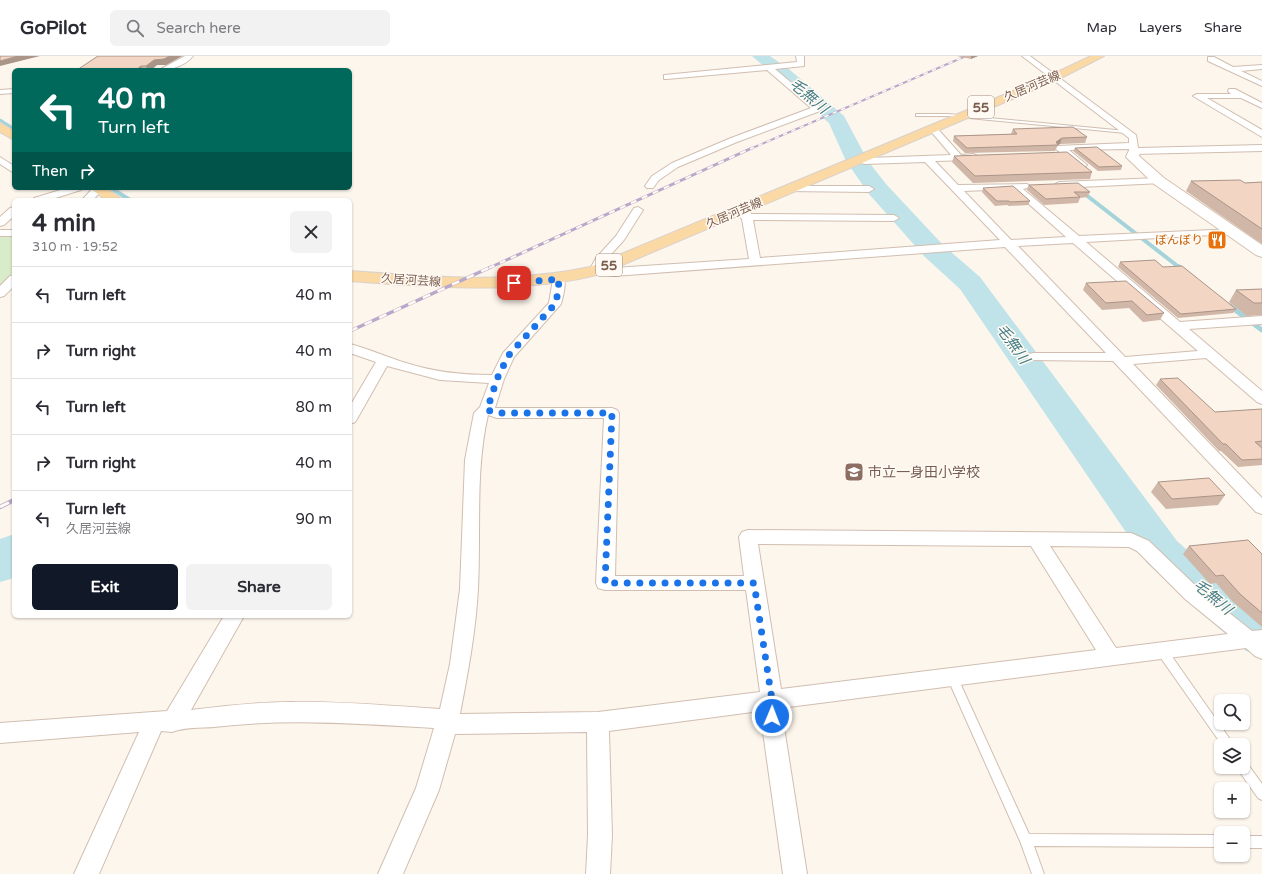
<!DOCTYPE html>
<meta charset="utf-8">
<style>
body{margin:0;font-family:"Varela Round","Noto Sans JP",sans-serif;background:#f2f2f3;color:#2b2b33;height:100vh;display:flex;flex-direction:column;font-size:15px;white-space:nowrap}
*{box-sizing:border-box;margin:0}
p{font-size:13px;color:#7c7c81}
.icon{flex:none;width:22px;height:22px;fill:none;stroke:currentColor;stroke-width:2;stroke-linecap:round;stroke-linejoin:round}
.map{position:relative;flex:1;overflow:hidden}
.details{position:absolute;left:12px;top:142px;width:340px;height:420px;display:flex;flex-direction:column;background:#fff;border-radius:6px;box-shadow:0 1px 3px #0004}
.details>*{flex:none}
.guide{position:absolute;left:12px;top:12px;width:340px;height:122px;border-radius:6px;box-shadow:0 1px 3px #0004;background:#00695c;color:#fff;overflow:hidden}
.controls{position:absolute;left:1214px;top:638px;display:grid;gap:8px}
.controls a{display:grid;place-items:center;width:36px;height:36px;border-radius:6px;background:#fff;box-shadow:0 1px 3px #0004;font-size:20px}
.pin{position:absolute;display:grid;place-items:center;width:34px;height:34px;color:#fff;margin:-17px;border-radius:8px;box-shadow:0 2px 6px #0006}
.me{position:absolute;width:44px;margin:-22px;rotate:1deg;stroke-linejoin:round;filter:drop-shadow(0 0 3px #0008)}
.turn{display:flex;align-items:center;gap:14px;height:84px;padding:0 20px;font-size:18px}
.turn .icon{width:52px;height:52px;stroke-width:2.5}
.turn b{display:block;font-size:28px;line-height:34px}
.then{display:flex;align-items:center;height:38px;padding:0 20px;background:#0003;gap:8px;font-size:15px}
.round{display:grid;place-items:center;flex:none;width:42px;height:42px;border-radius:6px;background:#f2f2f3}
.headline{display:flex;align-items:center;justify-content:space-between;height:68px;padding:0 20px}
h1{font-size:24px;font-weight:800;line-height:30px}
.button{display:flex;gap:8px;margin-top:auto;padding:8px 20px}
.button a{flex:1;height:46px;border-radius:6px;background:#111827;color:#fff;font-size:16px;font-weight:800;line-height:46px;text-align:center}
.button a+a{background:#f2f2f3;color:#2b2b33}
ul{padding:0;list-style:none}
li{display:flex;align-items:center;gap:12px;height:56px;padding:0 20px;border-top:1px solid #e1e1e2}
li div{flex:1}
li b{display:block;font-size:15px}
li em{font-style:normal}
header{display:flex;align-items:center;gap:24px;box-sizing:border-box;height:56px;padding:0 20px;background:#fff;border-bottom:1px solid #e1e1e2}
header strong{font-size:19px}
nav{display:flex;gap:22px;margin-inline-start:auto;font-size:14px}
.search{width:280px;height:36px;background:#f2f2f3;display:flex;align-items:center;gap:10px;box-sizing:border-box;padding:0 14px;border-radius:6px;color:#7c7c81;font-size:15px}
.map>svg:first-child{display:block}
</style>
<header>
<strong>GoPilot</strong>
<div class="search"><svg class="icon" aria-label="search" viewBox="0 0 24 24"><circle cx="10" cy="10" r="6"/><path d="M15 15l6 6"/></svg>Search here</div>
<nav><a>Map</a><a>Layers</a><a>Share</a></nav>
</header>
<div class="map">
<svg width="1262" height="818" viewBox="0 0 1262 818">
<rect width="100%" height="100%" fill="#fdf6ec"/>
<path fill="#d8ecc9" d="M0 181H14V216L0 229Z"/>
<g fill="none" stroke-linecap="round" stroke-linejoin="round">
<path stroke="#a5d3da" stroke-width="3" d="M0 64 14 73"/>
<path stroke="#a5d3da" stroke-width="4" d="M111 132 130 144
M1081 135 1180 212"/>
<path stroke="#a5d3da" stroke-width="5" d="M1179 211 1184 215
M1230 250 1262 274"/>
<path fill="#bfe3e8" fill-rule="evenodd" d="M752 0H770L790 14 844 60 868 105 886 128 943 189 980 221 1177 485 1226 529 1262 555V600L1246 595 1196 553 1147 507 960 233 925 201 869 138 846 105 829 67Z
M14 478V522L0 526V483Z"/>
<g stroke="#d1beb0" stroke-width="2">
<path id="lane" d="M916 58H948L1126 75 1128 76 1126 77 948 60H916Z
M1162 591 1166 592 1234 689H1222L1158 598 1157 595 1158 592Z
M952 616 956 618 1029 778 1221 779V791L1034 790 1044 818H1032L1020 785 947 621 948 618Z
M1243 706 1247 707 1262 728V744L1258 742 1239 715 1237 711H1243Z
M1243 780H1262V792H1243Z"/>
</g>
<g stroke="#d1beb0" stroke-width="2">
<path id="street" d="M185 0H193C185 10 171 14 159 14Z
M796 0H804V10L775 13 820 51V55L737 86 678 111 659 124 653 132H647L645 130 652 120 672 107 731 82 811 52 767 14 667 23H664V19L797 6Z
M1022 0H1030L1136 79 1138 92 1262 89V95L1134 98 1131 97 1129 93 1069 94 1087 109 1082 112 1079 111 1057 94 1055 92 1057 90 1129 87V82Z
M1208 1H1214L1233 11 1262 9V13L1241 15 1262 25V30L1208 5Z
M14 33V37L0 38V34Z
M1229 33H1235L1262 47V52L1241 42H1207L1262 74V81L1193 40 1197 38H1231L1228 35Z
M933 70 936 71 961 99 974 98 979 101 974 104 935 105 958 129 1027 128 1029 130 1027 132 1023 133 1079 180 1235 173 1236 175 1231 178 1086 186 1180 266 1262 260V268L1189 273 1262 335V348L1257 346 1206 302 1133 308 1262 442V458L1256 456 1113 305 1029 304 1027 301 1029 298 1034 297H1106L1005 191 614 220 591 217 589 215 596 202 616 180 634 152 638 151 643 154 624 184 605 205 602 212H614L749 203 742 163 740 161 741 159 740 152 745 149 749 150 751 158 894 159 899 162 894 165 753 164 760 202 1000 184 925 106 864 108 859 105 858 101 863 98 866 99 868 102 951 99 929 73ZM1012 133 1066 181 1011 184 964 135ZM1073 187 1198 295 1125 301 1018 190Z
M0 101 14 110V117L0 108Z
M1159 122 1164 125 1162 127 1059 132 1054 129 1059 126Z
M791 130H869L874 133 869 136 787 135 786 133Z
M67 132H82L81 134 49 144H33L34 142Z
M93 132 103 133 93 144H82Z
M14 151V160L4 169 0 170V161L10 152Z
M0 174H14V180H0Z
M14 219V230L4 240 0 241V230L10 220Z
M559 219 563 220C567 228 563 240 561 248L514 301 504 323 495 352H612L617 354 619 357 615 520H744L739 481 742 476 748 474 1131 477 1149 485 1199 533 1252 575 1262 574V603L1255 600 1246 592 781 652 807 818H783L760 655 609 675 612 779 610 818H586L588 779 587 676 455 678 439 734 403 818H378L416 732 434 672C361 668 288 662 214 671 201 672 184 671 172 676L161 675 99 818H74L139 676 0 687V667L167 655 224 560H244L191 654C224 650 257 646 291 646 340 645 390 650 440 653L450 608 460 533 465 404 474 357 480 351 489 327 440 324 387 310 357 363 355 366 350 368V350L376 306 350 297V288C369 293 387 301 406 307 434 316 462 319 492 319L503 297 549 247 553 223 555 220ZM488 359 497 362H604L596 527 598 532 605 534H746L760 636 598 656 460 658C468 616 476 574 478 532 481 475 475 415 488 359ZM758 488 1031 490 1096 594 781 633ZM1050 490 1129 491 1137 495 1185 543 1228 578 1116 592Z"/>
</g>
<g stroke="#d6c0b0" stroke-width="2">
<path id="secondary" d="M1134 91 1138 92 1140 95 1139 100 1164 122 1262 189V201L1256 199 1154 128 1126 101 1130 92Z"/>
</g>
<g stroke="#dad1cd" stroke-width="2">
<path id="primary" d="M1091 0H1104L1057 24 601 218C518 239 434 231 350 225V215C431 221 510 228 590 211L1049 20Z
M0 67 14 75V84L0 76Z
M90 132H106L123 144H106Z"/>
</g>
<use href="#lane" fill="#fff" fill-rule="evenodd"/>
<use href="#street" fill="#fff" fill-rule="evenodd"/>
<use href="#secondary" fill="#fff" fill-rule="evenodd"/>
<use href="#primary" fill="#fbd9a5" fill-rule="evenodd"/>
<g stroke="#b9a8c9" stroke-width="2">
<path id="rail-far3" d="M750 93 966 0"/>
</g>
<g stroke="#b9a8c9" stroke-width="3">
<path id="rail-far2" d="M489 212 752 92"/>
</g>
<g stroke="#b9a8c9" stroke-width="3.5">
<path id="rail-far1" d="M350 275 491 211"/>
</g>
<g stroke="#b9a8c9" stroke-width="4.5">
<path id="rail" d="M0 451 14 444"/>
</g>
<use href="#rail-far3" stroke="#fffaf3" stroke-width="1.5" stroke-dasharray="4.5" stroke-linecap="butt"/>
<use href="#rail-far2" stroke="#fffaf3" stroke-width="2" stroke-dasharray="6" stroke-linecap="butt"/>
<use href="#rail-far1" stroke="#fffaf3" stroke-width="2.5" stroke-dasharray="8" stroke-linecap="butt"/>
<use href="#rail" stroke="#fffaf3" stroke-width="3" stroke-dasharray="10" stroke-linecap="butt"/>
</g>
<path fill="#d1b7a8" d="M98 0H182L166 9H157L151 14H77Z
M957 0H978L971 3Z
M1013 73 1087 81 1085 87 1060 88 1058 89 1055 95 965 97 953 85 954 80 1011 78Z
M1075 92 1122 110 1121 114 1098 115 1073 95Z
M954 100 1092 116 1090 123 973 127 952 106Z
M1191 125 1245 127 1262 126V188L1186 135Z
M1029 129 1090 136 1087 141 1080 142 1078 147 1044 149 1027 134Z
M983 132 1030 145 1028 149 1009 150 1007 149 995 150 982 136Z
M1120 206 1163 211 1236 253 1233 257 1178 262 1118 211Z
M1086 227 1164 257 1160 264 1143 266 1129 252 1102 254 1083 234Z
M1262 233V259L1247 260 1229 246 1236 234Z
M1160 323 1215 356 1262 353V392H1261H1262V409L1238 411 1221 395H1219L1156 329Z
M1158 426 1225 439 1218 449 1166 453 1151 436Z
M1189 490 1262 498V571L1233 546 1216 527 1210 528 1183 498Z"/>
<path fill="#aa9588" d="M18 0H40L0 10V5Z
M170 0H182L166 9H157L151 14H148L146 10 154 4Z
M971 0H978L971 3Z
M141 10 143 14H136Z
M1062 82 1060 88 1058 89 1056 86Z"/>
<path fill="#f3d5c3" stroke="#aa9588" d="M0 0H18L0 5Z
M98 0H170L164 3 154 4 146 10H141L136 14H77Z
M1073 71 1087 81 1062 82 1056 86 1058 89 967 92 954 80 1017 78 1013 73Z
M1097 91 1122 110 1099 111 1075 92Z
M1067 96 1092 116 975 120 954 100Z
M1240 124 1245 127 1262 126V173L1191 125Z
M1078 127 1090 136H1074L1080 141 1046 143 1029 129Z
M1013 130 1030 145 1010 146 1009 145H997L983 132Z
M1155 204 1163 211 1182 210 1236 253 1181 258 1120 206Z
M1126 225 1164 257 1147 259 1132 245 1106 247 1086 227Z
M1262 233V247H1254L1236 234Z
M1178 322 1215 356 1262 353V385L1255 386 1262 392V403L1242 404 1226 388H1223L1160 323Z
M1209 422 1225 439 1172 443 1158 426Z
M1248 484 1262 498V557L1240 538 1223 519 1216 520 1189 490Z"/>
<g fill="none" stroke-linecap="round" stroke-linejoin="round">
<path stroke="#1a73e8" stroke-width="7" stroke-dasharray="0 12.6" d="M514 227 559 223 558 237 555 248 508 300 497 323 487 354 497 357H612L605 527H754L772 644H769L772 660"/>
</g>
<defs>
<g id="restaurant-square" transform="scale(1)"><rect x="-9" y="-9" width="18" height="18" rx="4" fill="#e8710a" stroke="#fffaf3"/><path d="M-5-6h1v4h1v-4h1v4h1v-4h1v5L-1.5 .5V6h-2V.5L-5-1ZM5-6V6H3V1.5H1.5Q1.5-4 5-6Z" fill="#fff"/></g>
<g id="school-square" transform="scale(1)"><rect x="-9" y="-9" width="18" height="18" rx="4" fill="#8d6e63" stroke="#fffaf3"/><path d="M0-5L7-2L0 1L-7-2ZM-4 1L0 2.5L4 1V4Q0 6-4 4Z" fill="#fff"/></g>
</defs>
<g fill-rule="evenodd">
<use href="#restaurant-square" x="1217" y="184"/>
<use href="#school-square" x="854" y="416"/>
</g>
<g text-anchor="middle" stroke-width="3" stroke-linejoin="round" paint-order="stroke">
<g font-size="12" fill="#7a5c4d" stroke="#fffaf3">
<text transform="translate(1032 30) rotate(-23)" y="4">久居河芸線</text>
<text transform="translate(734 157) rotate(-23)" y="4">久居河芸線</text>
<text transform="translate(411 224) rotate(4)" y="4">久居河芸線</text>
</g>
<g font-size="12" fill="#c56008" stroke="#fffaf3" text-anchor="end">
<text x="1203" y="188">ぼんぼり</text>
</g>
<g fill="#fffaf3" stroke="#a28b7f" stroke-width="1">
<rect x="968" y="40" width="26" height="22" rx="3"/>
<rect x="596" y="198" width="26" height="22" rx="3"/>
</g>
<g font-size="13" font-weight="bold" fill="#7a5c4d">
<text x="981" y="56">55</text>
<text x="609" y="214">55</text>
</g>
<g font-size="14" fill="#785e54" stroke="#fffaf3" text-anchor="start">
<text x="868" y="421">市立一身田小学校</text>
</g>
<g font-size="15" font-style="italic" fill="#437c86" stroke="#fffaf3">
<text transform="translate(809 40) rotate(40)" y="5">毛無川</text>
<text transform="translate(1013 288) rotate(54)" y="5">毛無川</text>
<text transform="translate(1213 541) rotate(40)" y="5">毛無川</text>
</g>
</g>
</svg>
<div class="controls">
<a><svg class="icon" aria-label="search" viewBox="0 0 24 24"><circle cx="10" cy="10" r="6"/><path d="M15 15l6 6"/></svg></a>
<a><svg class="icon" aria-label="layers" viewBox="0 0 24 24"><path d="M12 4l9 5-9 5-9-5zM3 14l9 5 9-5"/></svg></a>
<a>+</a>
<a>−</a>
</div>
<div class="pin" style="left:514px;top:227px;background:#d93025"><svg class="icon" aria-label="arrive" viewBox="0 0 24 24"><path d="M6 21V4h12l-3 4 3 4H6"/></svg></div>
<svg class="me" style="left:772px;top:660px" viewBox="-20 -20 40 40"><circle r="17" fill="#1a73e8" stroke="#fff" stroke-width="3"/><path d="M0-11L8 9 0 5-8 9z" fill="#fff"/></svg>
<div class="guide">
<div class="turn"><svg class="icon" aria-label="left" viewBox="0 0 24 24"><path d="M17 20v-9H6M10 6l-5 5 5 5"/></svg><div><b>40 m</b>Turn left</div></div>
<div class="then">Then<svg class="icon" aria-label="right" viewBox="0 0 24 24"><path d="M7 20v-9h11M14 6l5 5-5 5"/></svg></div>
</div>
<section class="details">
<div class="headline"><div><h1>4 min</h1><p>310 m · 19:52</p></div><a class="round"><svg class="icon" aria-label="close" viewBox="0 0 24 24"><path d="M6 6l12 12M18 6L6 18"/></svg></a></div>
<ul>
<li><svg class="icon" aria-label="left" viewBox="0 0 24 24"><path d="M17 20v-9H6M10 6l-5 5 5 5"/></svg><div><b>Turn left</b></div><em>40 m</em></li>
<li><svg class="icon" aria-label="right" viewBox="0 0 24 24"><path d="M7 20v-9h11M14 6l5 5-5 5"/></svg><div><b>Turn right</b></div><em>40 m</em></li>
<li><svg class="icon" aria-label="left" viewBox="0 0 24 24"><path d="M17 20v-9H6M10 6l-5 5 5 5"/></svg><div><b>Turn left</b></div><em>80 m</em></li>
<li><svg class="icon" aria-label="right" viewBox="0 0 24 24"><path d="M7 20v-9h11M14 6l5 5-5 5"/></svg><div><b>Turn right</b></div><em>40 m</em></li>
<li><svg class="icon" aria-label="left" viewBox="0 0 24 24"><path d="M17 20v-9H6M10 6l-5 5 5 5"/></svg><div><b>Turn left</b><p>久居河芸線</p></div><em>90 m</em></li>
</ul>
<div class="button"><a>Exit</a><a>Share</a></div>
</section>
</div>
